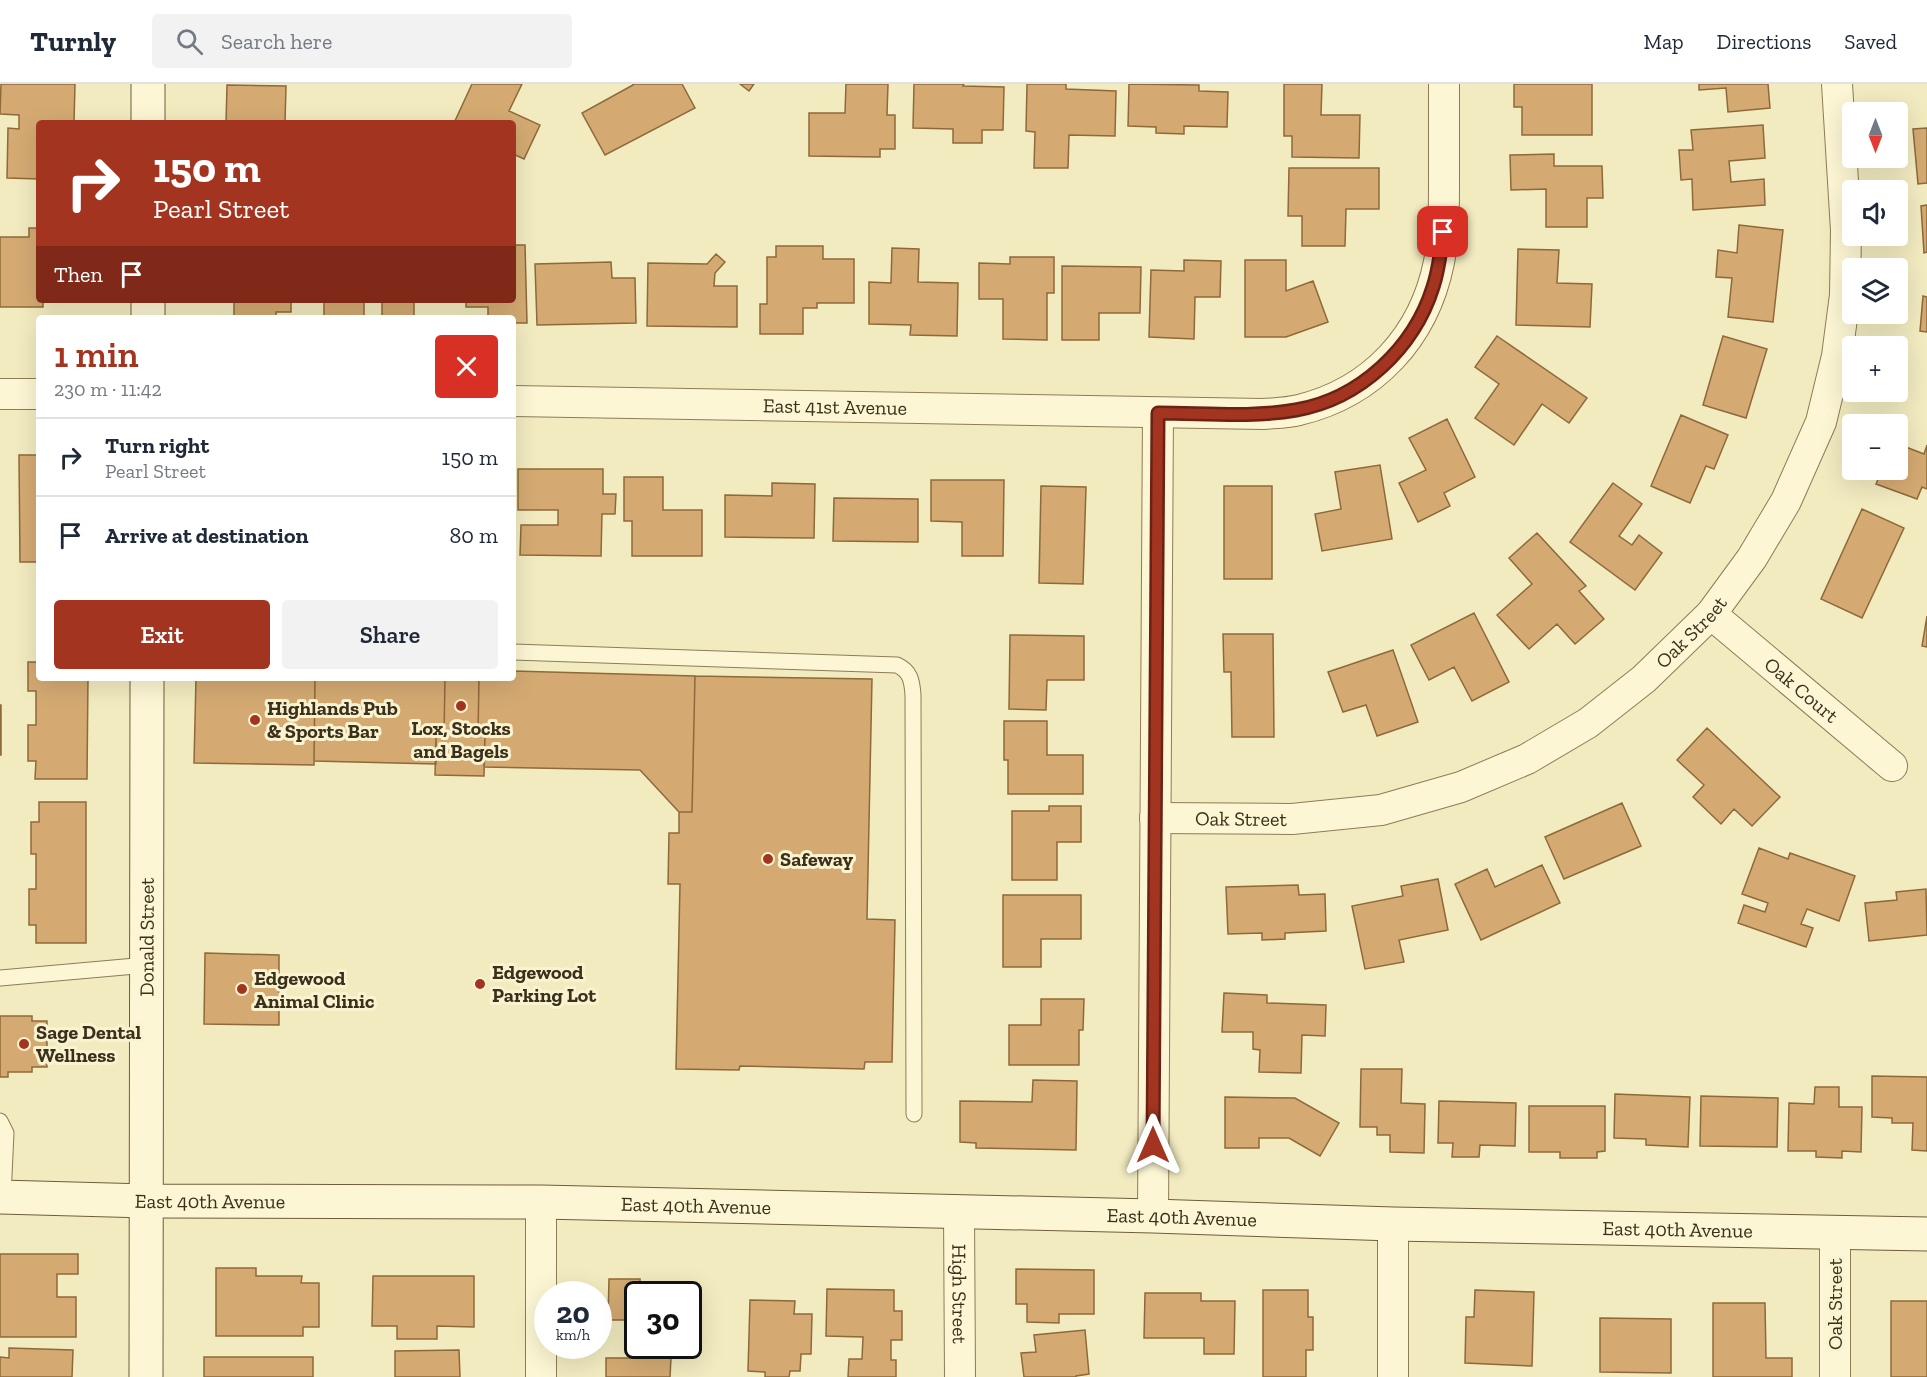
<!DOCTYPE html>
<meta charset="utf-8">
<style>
body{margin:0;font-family:"Zilla Slab",serif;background:#f2f2f3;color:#1f2937;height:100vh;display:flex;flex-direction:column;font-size:22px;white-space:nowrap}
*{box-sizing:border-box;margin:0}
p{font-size:20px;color:#747a83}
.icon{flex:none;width:33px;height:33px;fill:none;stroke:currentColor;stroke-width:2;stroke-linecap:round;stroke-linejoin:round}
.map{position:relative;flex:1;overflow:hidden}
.panel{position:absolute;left:36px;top:231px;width:480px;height:366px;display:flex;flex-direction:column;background:#fff;border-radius:6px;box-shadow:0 6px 24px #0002}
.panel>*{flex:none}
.top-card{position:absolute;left:36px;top:36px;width:480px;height:183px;border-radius:6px;box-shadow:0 6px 24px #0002;background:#a23420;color:#fff;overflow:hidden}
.needle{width:39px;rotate:180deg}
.buttons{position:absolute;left:1842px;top:18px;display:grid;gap:12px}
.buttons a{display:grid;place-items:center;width:66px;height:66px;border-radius:6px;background:#fff;box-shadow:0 6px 24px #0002;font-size:30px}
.speed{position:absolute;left:534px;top:1197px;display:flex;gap:12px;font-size:30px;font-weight:700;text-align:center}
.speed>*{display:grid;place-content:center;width:78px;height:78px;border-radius:50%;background:#fff;box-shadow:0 6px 24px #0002;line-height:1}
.speed small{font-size:15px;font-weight:400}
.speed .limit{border:3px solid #111;border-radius:9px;background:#fff;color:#111}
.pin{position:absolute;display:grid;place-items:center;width:51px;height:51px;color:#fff;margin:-26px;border-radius:12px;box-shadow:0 3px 9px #0006}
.me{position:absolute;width:66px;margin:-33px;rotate:0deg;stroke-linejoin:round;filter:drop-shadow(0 0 4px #0008)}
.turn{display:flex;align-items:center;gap:21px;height:126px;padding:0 18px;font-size:27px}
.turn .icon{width:78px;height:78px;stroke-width:2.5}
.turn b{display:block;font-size:42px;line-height:51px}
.then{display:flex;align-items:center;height:57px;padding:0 18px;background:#0003;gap:12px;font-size:22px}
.round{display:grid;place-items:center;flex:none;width:63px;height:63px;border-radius:6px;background:#f2f2f3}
.head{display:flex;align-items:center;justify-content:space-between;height:102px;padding:0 18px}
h1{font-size:36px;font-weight:600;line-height:45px;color:#a23420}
.cta{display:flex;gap:12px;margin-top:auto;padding:12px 18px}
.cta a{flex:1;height:69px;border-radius:6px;background:#a23420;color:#fff;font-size:24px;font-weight:600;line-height:69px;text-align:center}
.cta a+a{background:#f2f2f3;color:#1f2937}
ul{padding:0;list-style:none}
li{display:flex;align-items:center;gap:18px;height:78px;padding:0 18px;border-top:2px solid #e0e1e3}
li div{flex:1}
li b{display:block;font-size:22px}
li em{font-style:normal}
header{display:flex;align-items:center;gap:36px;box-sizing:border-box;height:84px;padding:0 30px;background:#fff;border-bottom:2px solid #e0e1e3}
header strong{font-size:28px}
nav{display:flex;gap:33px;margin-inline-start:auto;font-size:21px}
.search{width:420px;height:54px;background:#f2f2f3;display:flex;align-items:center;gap:15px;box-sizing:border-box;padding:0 21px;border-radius:6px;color:#747a83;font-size:22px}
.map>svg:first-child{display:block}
</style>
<header>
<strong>Turnly</strong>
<div class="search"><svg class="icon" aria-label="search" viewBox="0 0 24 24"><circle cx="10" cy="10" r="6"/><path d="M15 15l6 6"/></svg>Search here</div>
<nav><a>Map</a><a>Directions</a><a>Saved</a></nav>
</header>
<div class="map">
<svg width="1927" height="1293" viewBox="0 0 1927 1293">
<rect width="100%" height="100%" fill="#f2ebc0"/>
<path fill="#d4aa72" stroke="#8e6939" stroke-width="1.5" d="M1 0H75L74 39H39V95L7 94 8 44 19 45V31L0 30Z
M472 0H522L509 27 540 41 524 75 513 70V39H454Z
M633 0H682L695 24 605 71 582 29 633 1Z
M740 0H754L749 7Z
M846 0H888L887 31H895V65H880V73L809 72V29H845Z
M914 0H964L963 2 1004 3 1003 46H982V59H953V45L913 44Z
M1027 0H1066V5L1116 7 1115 52 1069 51 1068 84H1034L1035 48 1026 47Z
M1129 0 1199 1V7L1228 8 1227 43 1184 42V50L1156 49V43L1128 42Z
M1284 0H1322L1321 31H1360L1359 74 1292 73V52H1284Z
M1514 0H1592V51H1522V23H1514Z
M1699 0H1768L1770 24 1728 28 1726 4 1699 6Z
M227 1 286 2 285 39H226Z
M1763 41 1765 74 1729 77 1731 98 1764 95 1765 121 1693 126 1692 95 1681 96 1679 66H1693L1691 46Z
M1927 44V99L1918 100 1913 45Z
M1554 70V82H1602L1603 114H1587V143H1546V105L1511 106 1510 71Z
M1289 84H1379V125H1346L1345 162H1302V132H1288Z
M1927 121V168L1924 169 1921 122Z
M1739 141 1783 146 1773 238 1728 233 1732 194 1716 193 1718 166 1737 169Z
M29 144H39V216H43V223H0V153H29Z
M513 161H525L527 239H513V234H488V223H466V216H513Z
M776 162H823V175H854V219H817V224H803V250H760V220H767V173H776Z
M892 164 919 165 918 198 958 199 957 252 910 251 911 241 869 240V198L891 199Z
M1518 165 1559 166 1557 199 1592 200 1590 243 1516 241Z
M716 170 725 178 715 189 714 202H737V243L647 242 648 179 707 180Z
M1010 173H1054V209H1047V256L1003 255V215H979V179L1010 180Z
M1184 176 1221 177 1220 213H1195L1194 255 1149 253 1151 186 1184 187Z
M1245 176H1286V207L1313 197 1328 238 1286 253H1245Z
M611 178 612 194H635L636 239 537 241 535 180Z
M1062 182 1141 183 1140 229H1099V256H1062Z
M1923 212 1927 213V248L1920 247Z
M234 216H291V228H276V233H234Z
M324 216H364V234H324Z
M382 216H414V234L382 233Z
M1497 252 1587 314 1569 339 1542 320 1514 361 1475 334 1499 300 1475 283Z
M1723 252 1767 265 1746 334 1703 321Z
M1681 331 1728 351 1714 385 1706 382 1690 419 1651 402Z
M1447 335 1475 393 1444 409 1450 422 1418 438 1399 399 1426 386 1409 354Z
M1898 360 1924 370 1927 361V405L1922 403 1917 415 1876 400 1882 386H1898Z
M19 371H39V478H20Z
M1380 381 1392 455 1322 467 1315 430 1341 425 1335 388Z
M518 385H603V410H616L615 430H602L601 472 520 471 521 441H558V426H518Z
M624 393H663V426H702V472H632V437H624Z
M931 396H1004L1003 472H962V438L931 437Z
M772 399 815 400 814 454 725 453V411L772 412Z
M1613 399 1642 420 1619 452 1632 461 1639 451 1662 469 1635 506 1570 458Z
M1041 402 1086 403 1083 500 1039 499Z
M1224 402H1272V495H1224Z
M834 414 918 415V458L833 457Z
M1862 425 1904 444 1862 534 1821 515Z
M1537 449 1586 502 1579 507 1604 535 1575 560 1557 540 1529 565 1497 531 1532 500 1509 474Z
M1474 529 1509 598 1472 617 1454 583 1429 596 1411 561Z
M1927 532V563L1922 562Z
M1223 550H1273L1274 653H1232L1231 588H1224Z
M1010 551 1084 552V596H1047L1046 626 1009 625Z
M38 553H39V594H88L87 695H35L36 677H28V641H36V607H28V578H38Z
M1393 566 1418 638 1377 652 1366 621 1343 628 1328 588Z
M513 587 695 592 692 728H679L640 686 484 683 485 651H478L479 594H513Z
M695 592 872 595 867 835 895 836 892 978H865L864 985 740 982 739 986 676 985 680 800H668L669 749H679V728H692Z
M196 594H315L314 681 194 679Z
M315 594H445L444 651H436V680L314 677Z
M445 594H479L478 651H485L484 692 435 691 436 651H444Z
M0 621H1V671H0Z
M1004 637H1047V671H1083V710H1008V676H1004Z
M1707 644 1780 713 1752 742 1734 725 1721 740 1693 713 1704 701 1677 676Z
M39 718H86V859H36V841H29V805H36V770H31V738H39Z
M1622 719 1641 762 1564 795 1545 753Z
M1049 722H1081V758H1057V796H1012V727H1049Z
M1759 764 1788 775 1790 769 1855 792 1839 837 1807 825 1801 840 1813 844 1806 863 1738 839 1744 821 1765 828 1768 819 1742 810Z
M1542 781 1560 819 1481 856 1455 800 1487 785 1495 803Z
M1438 795 1448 846 1399 856 1404 878 1365 885 1352 822 1403 812 1401 802Z
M1298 801 1299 811 1325 810 1326 847 1285 849V855L1262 856V849L1228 850 1226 803Z
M1926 805 1927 851 1869 857 1865 819 1897 816 1896 808Z
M1003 811H1081V855H1041V883H1003Z
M205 869 279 871V941L204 940Z
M1224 909 1267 911V919L1326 921 1325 952 1302 951 1301 989 1259 988 1260 966 1253 965V948H1222Z
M1041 915H1084L1083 946H1079V981H1009V941H1041Z
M0 932H32V937H47V983H32V988H8V993H0Z
M1361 985H1402L1401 1019 1425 1020 1424 1069 1390 1068V1051H1377V1043H1360Z
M1872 992 1927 993V1067L1912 1066 1913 1039H1892V1034L1872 1033Z
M1033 996 1077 997 1076 1066 976 1064V1059L960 1058V1017L1032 1018Z
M1815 1003H1839V1023H1862L1861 1068 1842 1067V1074L1816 1073V1067H1788L1789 1019 1814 1020Z
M1615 1010 1690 1013 1688 1063 1646 1061V1055L1614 1054Z
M1701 1012 1778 1014 1777 1063 1700 1062Z
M1225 1013 1295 1014 1339 1039 1320 1072 1289 1054H1259V1064H1225Z
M1439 1017 1516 1019 1515 1062 1480 1061 1479 1073H1452L1453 1059H1438Z
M1529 1022H1605V1067L1597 1068V1074H1560V1068H1529Z
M0 1170H78V1190H57V1213H76V1253H0Z
M216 1184H256V1192H302L301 1199H319V1243H303V1252H216Z
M1016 1185 1094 1186V1230H1059V1239L1027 1238V1220H1016Z
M373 1192H474V1243L437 1242V1255H397V1242H372Z
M609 1195H640V1210H638V1236H608Z
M827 1205 894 1206V1227H902V1256H891V1276H896V1293H848L849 1275H862L863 1253 826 1252Z
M1263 1206H1308V1233H1313V1266H1306V1293H1263Z
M1475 1206 1534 1208 1532 1282 1465 1279 1466 1233H1474Z
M1145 1209H1201V1217H1235L1234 1270H1204V1254H1144Z
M750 1216 795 1217 794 1230H812L811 1270H801L800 1287H790L789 1293H765V1288L748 1287Z
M1891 1217H1927V1293H1891Z
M1713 1219H1765L1766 1274H1792V1293H1713Z
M1600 1234 1671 1235V1289L1600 1288Z
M1085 1246 1089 1290 1076 1292V1293H1024L1021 1269 1036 1268 1034 1251Z
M9 1264 73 1266 72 1293H0V1273L9 1274Z
M459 1266 460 1293H395V1267Z
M204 1273H313V1293H204Z
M606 1274H671L670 1293H606Z"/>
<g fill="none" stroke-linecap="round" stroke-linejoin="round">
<g stroke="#8d7c56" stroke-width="17">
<path id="lane" d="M513 568 897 581C910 587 912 596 913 611L914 1030
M0 894 147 881
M0 1037 6 1049 3 1113"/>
</g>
<g stroke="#8d7c56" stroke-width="32">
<g id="street">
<path d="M0 310H39"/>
<path id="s1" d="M513 317 1263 330C1275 329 1288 329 1299 326 1373 308 1424 253 1439 178 1444 152 1444 124 1444 96 1444 64 1444 32 1444 0"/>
<path id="s2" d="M1711 530 1892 682"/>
<path id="s3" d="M1155 734 1292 735 1381 726 1461 703 1527 675 1588 639 1644 595 1711 530 1752 474 1786 417 1821 338 1837 272 1845 211 1846 146 1837 0"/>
<path d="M541 1118V1293"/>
<path id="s4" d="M959 1128 960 1293"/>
<path d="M1153 1132 1158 329"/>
<path d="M1835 1147V1293"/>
<path d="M1393 1293V1140"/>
</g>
</g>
<g stroke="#6f5d39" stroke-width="35">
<g id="secondary">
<path d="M148 39V0"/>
<path d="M148 234V216"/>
<path id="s5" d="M0 1113 147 1117 541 1118 1153 1132 1393 1140 1927 1150"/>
<path id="s6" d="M146 1293 147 594"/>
</g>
</g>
<use href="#lane" stroke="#fcf6d4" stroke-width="15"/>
<use href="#street" stroke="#fcf6d4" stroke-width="30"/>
<use href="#secondary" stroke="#fcf6d4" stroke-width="33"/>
</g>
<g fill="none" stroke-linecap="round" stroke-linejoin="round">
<g stroke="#692215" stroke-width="15">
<path id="route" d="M1153 1061 1158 329C1203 329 1252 334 1296 326 1360 315 1414 264 1433 203 1439 185 1441 167 1443 148"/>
</g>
<use href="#route" stroke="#a23420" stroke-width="10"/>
</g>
<g fill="#a23420" stroke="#f9f3d0" stroke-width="2">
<circle cx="461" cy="622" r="6"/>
<circle cx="255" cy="636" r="6"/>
<circle cx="768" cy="775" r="6"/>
<circle cx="480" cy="900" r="6"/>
<circle cx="242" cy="905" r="6"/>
<circle cx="24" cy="960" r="6"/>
</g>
<g text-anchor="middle" stroke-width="6" stroke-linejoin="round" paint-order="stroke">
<g font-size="20" fill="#3b301c" stroke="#f9f3d0">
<text dy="7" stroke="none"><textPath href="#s1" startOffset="322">East 41st Avenue</textPath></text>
<text dy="7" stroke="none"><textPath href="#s3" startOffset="590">Oak Street</textPath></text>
<text dy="7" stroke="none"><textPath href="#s2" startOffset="118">Oak Court</textPath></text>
<text dy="7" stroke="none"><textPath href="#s3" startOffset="86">Oak Street</textPath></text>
<text dy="7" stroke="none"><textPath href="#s6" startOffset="440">Donald Street</textPath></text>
<text dy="7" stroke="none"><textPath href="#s5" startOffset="210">East 40th Avenue</textPath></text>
<text dy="7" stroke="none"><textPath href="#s5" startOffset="696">East 40th Avenue</textPath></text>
<text dy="7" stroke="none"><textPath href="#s5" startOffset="1182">East 40th Avenue</textPath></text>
<text dy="7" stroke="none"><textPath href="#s5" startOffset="1678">East 40th Avenue</textPath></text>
<text dy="7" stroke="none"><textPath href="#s4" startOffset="82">High Street</textPath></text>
<text transform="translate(1835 1220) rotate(-90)" y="7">Oak Street</text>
</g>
<g font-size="20" font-weight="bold" fill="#3b301c" stroke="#f9f3d0" text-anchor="start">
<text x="267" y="631">Highlands Pub<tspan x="267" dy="23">&amp; Sports Bar</tspan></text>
<text x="461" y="651" text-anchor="middle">Lox, Stocks<tspan x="461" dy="23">and Bagels</tspan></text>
<text x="780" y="782">Safeway</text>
<text x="492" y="895">Edgewood<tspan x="492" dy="23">Parking Lot</tspan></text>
<text x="254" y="901">Edgewood<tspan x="254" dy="23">Animal Clinic</tspan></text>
<text x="36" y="955">Sage Dental<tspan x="36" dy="23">Wellness</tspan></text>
</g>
</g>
</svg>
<div class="buttons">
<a><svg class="needle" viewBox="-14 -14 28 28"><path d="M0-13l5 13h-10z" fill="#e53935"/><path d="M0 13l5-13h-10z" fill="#747a83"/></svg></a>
<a><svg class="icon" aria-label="sound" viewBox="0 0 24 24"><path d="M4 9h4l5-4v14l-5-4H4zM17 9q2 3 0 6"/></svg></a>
<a><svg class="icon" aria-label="layers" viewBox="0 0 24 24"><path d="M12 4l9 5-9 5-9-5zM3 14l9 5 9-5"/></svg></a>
<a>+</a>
<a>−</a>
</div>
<div class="speed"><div>20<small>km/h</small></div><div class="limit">30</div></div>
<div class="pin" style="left:1443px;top:148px;background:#d93025"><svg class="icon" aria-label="arrive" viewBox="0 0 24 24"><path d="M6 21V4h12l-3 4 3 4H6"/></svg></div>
<svg class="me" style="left:1153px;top:1061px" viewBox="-20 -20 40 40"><path d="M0-17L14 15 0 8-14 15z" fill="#a23420" stroke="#fff" stroke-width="4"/></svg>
<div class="top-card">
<div class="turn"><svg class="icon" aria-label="right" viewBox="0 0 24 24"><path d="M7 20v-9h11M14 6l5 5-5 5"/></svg><div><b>150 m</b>Pearl Street</div></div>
<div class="then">Then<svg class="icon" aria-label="arrive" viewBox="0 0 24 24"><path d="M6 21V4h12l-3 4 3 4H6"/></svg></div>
</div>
<section class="panel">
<div class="head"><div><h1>1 min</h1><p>230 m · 11:42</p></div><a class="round" style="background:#d93025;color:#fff"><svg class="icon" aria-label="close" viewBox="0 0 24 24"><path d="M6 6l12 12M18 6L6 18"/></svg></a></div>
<ul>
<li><svg class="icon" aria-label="right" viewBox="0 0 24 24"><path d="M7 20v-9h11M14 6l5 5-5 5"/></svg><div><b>Turn right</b><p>Pearl Street</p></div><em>150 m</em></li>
<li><svg class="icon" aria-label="arrive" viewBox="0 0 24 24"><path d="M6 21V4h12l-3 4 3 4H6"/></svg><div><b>Arrive at destination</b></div><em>80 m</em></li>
</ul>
<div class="cta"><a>Exit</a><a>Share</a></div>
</section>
</div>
